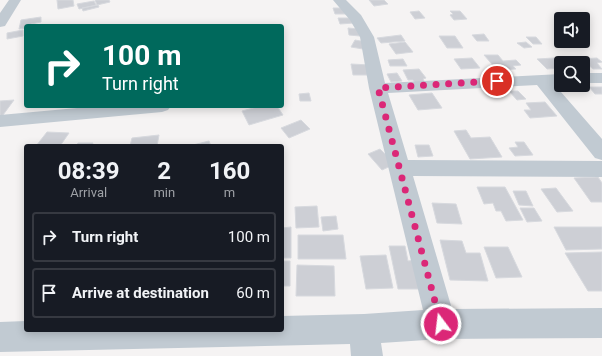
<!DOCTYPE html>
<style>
body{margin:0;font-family:Roboto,sans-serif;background:#242831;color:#f1f3f6;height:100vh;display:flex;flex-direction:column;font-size:15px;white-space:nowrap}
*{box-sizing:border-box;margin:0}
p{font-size:13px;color:#9ea1a6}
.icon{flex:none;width:22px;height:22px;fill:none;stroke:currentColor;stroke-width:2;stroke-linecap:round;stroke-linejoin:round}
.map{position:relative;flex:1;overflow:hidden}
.drawer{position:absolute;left:24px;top:144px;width:260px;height:188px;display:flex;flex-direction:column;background:#171b24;border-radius:4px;box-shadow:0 2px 10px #0003}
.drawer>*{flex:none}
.hud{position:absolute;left:24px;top:24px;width:260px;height:84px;border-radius:4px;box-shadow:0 2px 10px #0003;background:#00695c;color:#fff;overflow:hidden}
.fabs{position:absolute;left:554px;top:12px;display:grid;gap:8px}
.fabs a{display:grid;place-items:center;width:36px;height:36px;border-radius:4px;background:#171b24;box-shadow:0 2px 10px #0003;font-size:20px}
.pin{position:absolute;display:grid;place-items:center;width:34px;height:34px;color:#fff;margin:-17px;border:2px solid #fff;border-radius:50%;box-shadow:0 1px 4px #0007}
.me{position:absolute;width:44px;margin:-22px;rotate:345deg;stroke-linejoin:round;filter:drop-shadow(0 0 3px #0008)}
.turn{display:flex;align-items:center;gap:14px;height:84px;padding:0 12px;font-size:18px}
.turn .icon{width:52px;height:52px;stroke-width:2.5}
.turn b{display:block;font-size:28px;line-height:34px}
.eta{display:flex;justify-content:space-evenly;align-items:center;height:68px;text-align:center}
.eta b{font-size:24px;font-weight:700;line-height:28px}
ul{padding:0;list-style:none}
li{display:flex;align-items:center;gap:12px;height:50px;margin:0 8px 6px;padding:0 4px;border:2px solid #363941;border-radius:4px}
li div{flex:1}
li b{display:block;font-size:15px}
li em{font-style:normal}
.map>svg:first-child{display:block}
</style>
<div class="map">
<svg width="602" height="356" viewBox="0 0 602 356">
<rect width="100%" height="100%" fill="#f5f3f3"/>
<path fill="#cdcfd5" stroke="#d7d9de" d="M57 0H73L74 6 58 9Z
M95 0H109L110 2 97 5Z
M369 0H384L388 4 374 6Z
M94 1 96 5 79 9 77 4Z
M98 5 99 7 83 11 82 8Z
M333 8H346L347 14H335Z
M419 11 425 18 415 19 410 12Z
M450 11H460L467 19 454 20 450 15 453 14Z
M41 17V22L31 24V26H26V28L19 29 21 20Z
M338 18H353L354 23 340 24Z
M348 28 359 29 360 36 349 35Z
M23 30V36L7 39V33Z
M484 34 489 41H477L472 35Z
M401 35 405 41 381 43 377 38Z
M439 36H455L463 48H447Z
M526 37H536L542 44H533Z
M355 40 366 42 363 49 351 47Z
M405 42 413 52 396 54 389 44Z
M526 42 532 47 524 48 517 43Z
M484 55H498L503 61 516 60 521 65 513 66 516 69 497 70Z
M472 58 480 68 461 69 454 59Z
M554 58 561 65V68L547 69 537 59Z
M597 58 602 62 597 63 602 69H593L581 59Z
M403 59 407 66H390L388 60Z
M351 64 370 65 367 75H353Z
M419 69 426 78 423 79 425 83 416 84 413 80H408L403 70Z
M397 73 402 81 391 82 387 74Z
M589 87H602V94H595Z
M509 91H518L526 99 517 100Z
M309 93 311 101H300L299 94Z
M432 93 442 108 418 110 409 95Z
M14 100 3 115 0 116V101Z
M545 102 557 116 530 118 524 110H531L526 103Z
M261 106H270L271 107 277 106 283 115 249 125 242 111Z
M301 120 310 129 289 138 281 128Z
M466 130 471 138 490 137 502 157 470 159 454 131Z
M47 132 69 133 60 146H36Z
M159 135 157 146H130L132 138Z
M209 141 211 146H189Z
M515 142H524L533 155 515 156 509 148 518 147Z
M78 143H93L92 146H76Z
M415 145H429L433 156 418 157Z
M380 149 395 164 382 170 368 154Z
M598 177 602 183V202H591L574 178Z
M477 187H505L523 220 506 221 501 211H496L493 203 484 204Z
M556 188 573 211 557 212 541 189Z
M513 191H526L533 206 519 205Z
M432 203 456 204 462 224 437 223Z
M317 206 319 227 296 228 295 207Z
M520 208H534L542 221 527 222Z
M336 216 338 229 323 231 321 217Z
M291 227V258H282V228Z
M554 227H602V249L566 250Z
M298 235H343L346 259H298Z
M440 240 462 241 466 253H480L488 281 450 280Z
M389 246H405L408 261 416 260 423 289H398Z
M484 247H508L522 277 496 278Z
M602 252V291H588L565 253Z
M386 255 393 288 366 289 360 256Z
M282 261H290V286H282Z
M297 265 334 266 335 296H296Z"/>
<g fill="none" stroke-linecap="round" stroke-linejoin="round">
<path fill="#c1cad2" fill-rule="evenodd" d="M9 0H21L5 26 0 27V13Z
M333 0H346L361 15 374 37 385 83 561 74V84H554L602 139V160L595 158 537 85 388 93 408 160 602 161V177L413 176 452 309 602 308V338L441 339 381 343 383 356H351L350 344 0 352V322L26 321V330H282V316L364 314 423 310 369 88 360 37 350 20Z
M583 73H602V83H583Z
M99 106H171L168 110 162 112 0 127V115Z"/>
</g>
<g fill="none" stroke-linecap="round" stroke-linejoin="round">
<path stroke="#db2777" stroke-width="7" stroke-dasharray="0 12.6" d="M441 324 378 88 497 81"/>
</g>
</svg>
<div class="fabs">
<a><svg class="icon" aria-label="sound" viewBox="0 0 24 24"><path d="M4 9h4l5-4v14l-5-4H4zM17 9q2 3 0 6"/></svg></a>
<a><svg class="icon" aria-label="search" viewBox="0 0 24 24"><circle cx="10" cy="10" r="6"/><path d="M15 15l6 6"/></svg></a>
</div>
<div class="pin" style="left:497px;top:81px;background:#d93025"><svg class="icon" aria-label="arrive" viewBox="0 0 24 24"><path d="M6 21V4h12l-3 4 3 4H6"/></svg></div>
<svg class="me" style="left:441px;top:324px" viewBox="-20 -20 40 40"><circle r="17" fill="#db2777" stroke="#fff" stroke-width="3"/><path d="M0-11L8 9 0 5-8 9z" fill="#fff"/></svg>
<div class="hud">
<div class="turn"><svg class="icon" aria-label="right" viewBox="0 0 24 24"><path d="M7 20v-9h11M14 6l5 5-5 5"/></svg><div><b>100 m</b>Turn right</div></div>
</div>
<section class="drawer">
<div class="eta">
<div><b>08:39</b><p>Arrival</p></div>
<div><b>2</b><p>min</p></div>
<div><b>160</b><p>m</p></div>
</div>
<ul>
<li><svg class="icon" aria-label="right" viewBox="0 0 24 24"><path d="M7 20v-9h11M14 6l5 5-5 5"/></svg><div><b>Turn right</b></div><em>100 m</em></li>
<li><svg class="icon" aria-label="arrive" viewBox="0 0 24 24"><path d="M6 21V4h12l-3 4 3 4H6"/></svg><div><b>Arrive at destination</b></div><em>60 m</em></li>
</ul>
</section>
</div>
